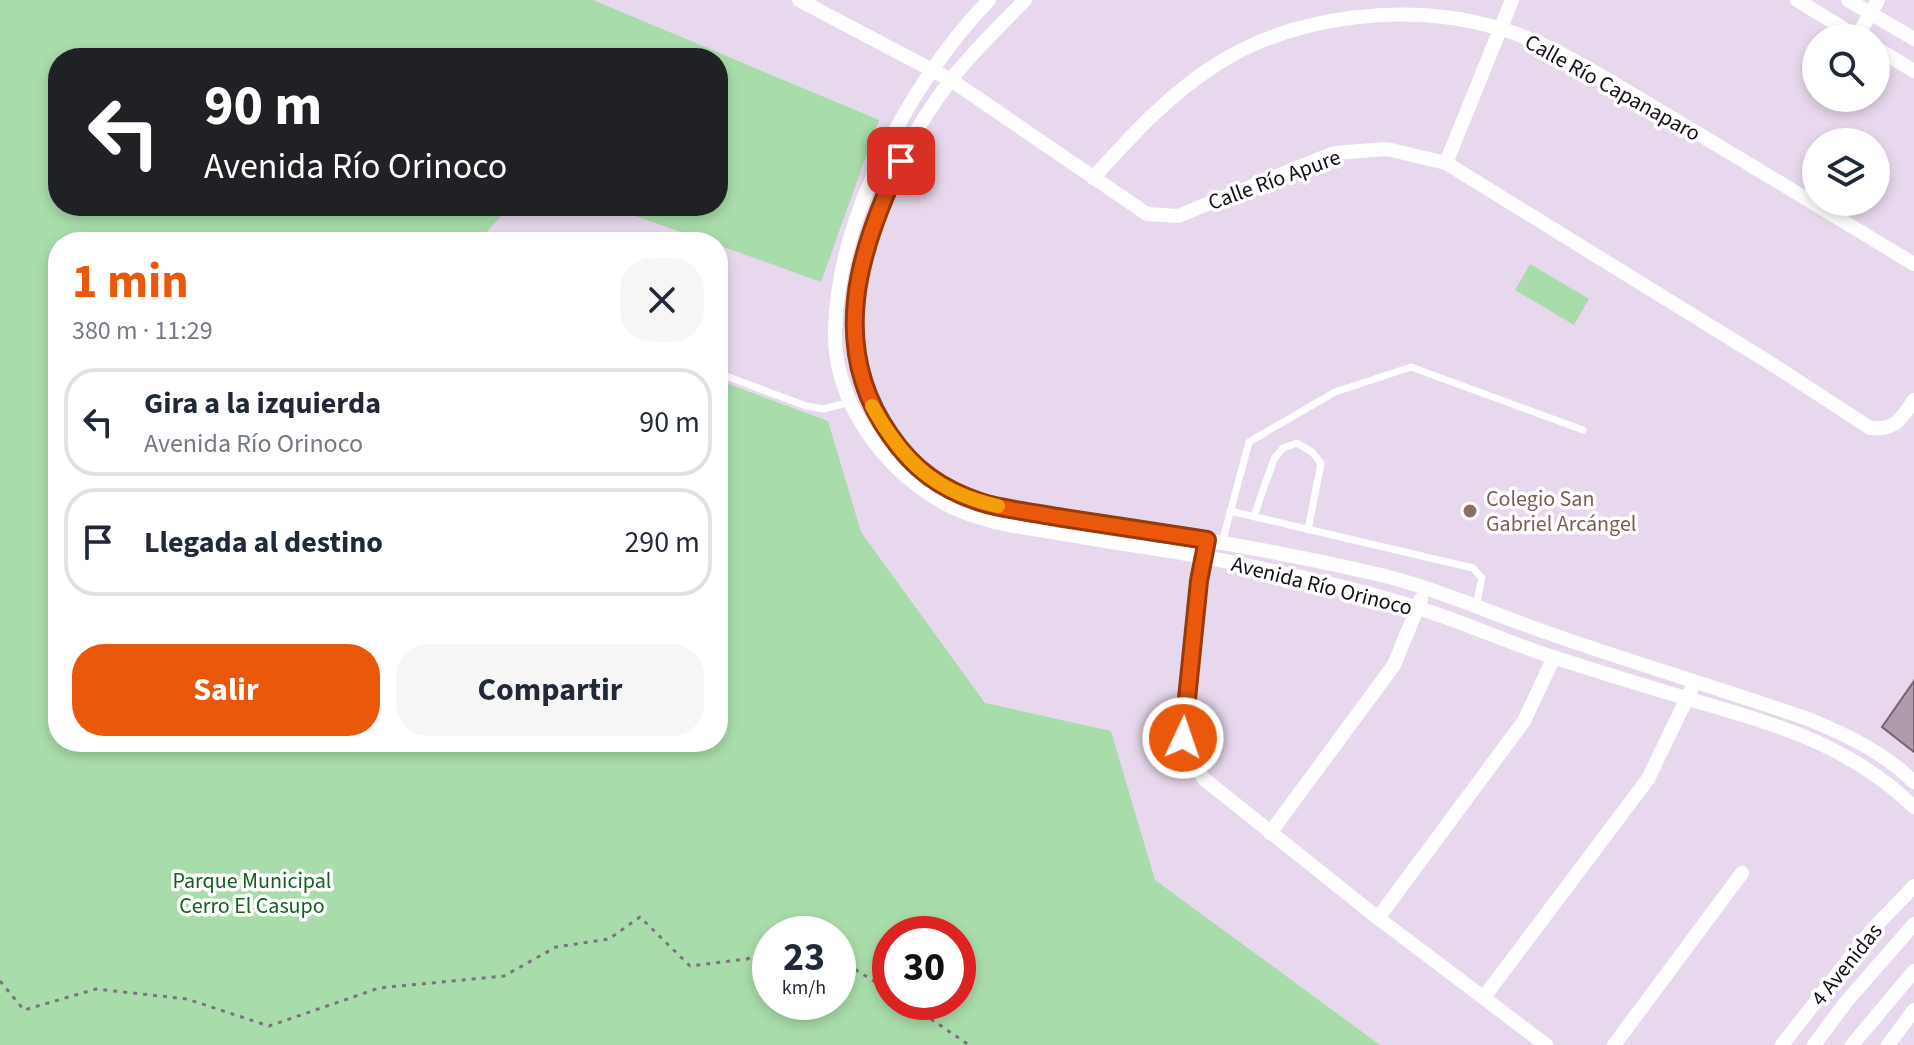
<!DOCTYPE html>
<html lang="es">
<meta charset="utf-8">
<style>
body{margin:0;font-family:"Source Sans 3",sans-serif;background:#f6f6f7;color:#1f2937;height:100vh;display:flex;flex-direction:column;font-size:30px;white-space:nowrap}
*{box-sizing:border-box;margin:0}
p{font-size:26px;color:#747a83}
.icon{flex:none;width:44px;height:44px;fill:none;stroke:currentColor;stroke-width:2;stroke-linecap:round;stroke-linejoin:round}
.map{position:relative;flex:1;overflow:hidden}
.drawer{position:absolute;left:48px;top:232px;width:680px;height:520px;display:flex;flex-direction:column;background:#fff;border-radius:32px;box-shadow:0 4px 12px #0003}
.drawer>*{flex:none}
.banner{position:absolute;left:48px;top:48px;width:680px;height:168px;border-radius:32px;box-shadow:0 4px 12px #0003;background:#202124;color:#fff;overflow:hidden}
.buttons{position:absolute;left:1802px;top:24px;display:grid;gap:16px}
.buttons a{display:grid;place-items:center;width:88px;height:88px;border-radius:50%;background:#fff;box-shadow:0 4px 12px #0003;font-size:40px}
.speed{position:absolute;left:752px;top:916px;display:flex;gap:16px;font-size:40px;font-weight:700;text-align:center}
.speed>*{display:grid;place-content:center;width:104px;height:104px;border-radius:50%;background:#fff;box-shadow:0 4px 12px #0003;line-height:1}
.speed small{font-size:20px;font-weight:400}
.speed .limit{border:12px solid #d22;background:#fff;color:#111}
.pin{position:absolute;display:grid;place-items:center;width:68px;height:68px;color:#fff;margin:-34px;border-radius:16px;box-shadow:0 4px 12px #0006}
.me{position:absolute;width:88px;margin:-44px;rotate:3deg;stroke-linejoin:round;filter:drop-shadow(0 0 6px #0008)}
.turn{display:flex;align-items:center;gap:28px;height:168px;padding:0 24px;font-size:36px}
.turn .icon{width:104px;height:104px;stroke-width:2.5}
.turn b{display:block;font-size:56px;line-height:68px}
.round{display:grid;place-items:center;flex:none;width:84px;height:84px;border-radius:32px;background:#f6f6f7}
.summary{display:flex;align-items:center;justify-content:space-between;height:136px;padding:0 24px}
h1{font-size:48px;font-weight:700;line-height:60px;color:#ea580c}
.button{display:flex;gap:16px;margin-top:auto;padding:16px 24px}
.button a{flex:1;height:92px;border-radius:32px;background:#ea580c;color:#fff;font-size:32px;font-weight:700;line-height:92px;text-align:center}
.button a+a{background:#f6f6f7;color:#1f2937}
ul{padding:0;list-style:none}
li{display:flex;align-items:center;gap:24px;height:108px;margin:0 16px 12px;padding:0 8px;border:4px solid #e0e1e3;border-radius:32px}
li div{flex:1}
li b{display:block;font-size:30px}
li em{font-style:normal}
.map>svg:first-child{display:block}
</style>
<div class="map">
<svg width="1914" height="1045" viewBox="0 0 1914 1045">
<rect width="100%" height="100%" fill="#e8d8ed"/>
<path fill="#a9dcab" fill-rule="evenodd" d="M0 0H593L879 120 821 282 718 245V242H709L607 206H718V58H58V206H509L486 233 488 242H58V742H718V380L828 421 861 532 985 703 1111 731 1155 880 1380 1045H0ZM770 934H838V1002H770ZM890 934H958V1002H890Z
M1530 264 1589 299 1574 325 1515 290Z"/>
<path fill="#af9bac" stroke="#746171" stroke-width="2" d="M1914 681V752L1882 727Z"/>
<g fill="none" stroke-linecap="round" stroke-linejoin="round">
<path stroke="#7d7281" stroke-width="3" stroke-dasharray="4 6" stroke-linecap="butt" d="M838 959 890 991
M0 981 24 1010 96 989 187 999 269 1026 379 988 504 976 556 947 609 939 640 917 690 966 747 959 770 949
M906 1002 969 1045"/>
<path stroke="#fff" stroke-width="7" d="M718 373 806 406 823 409 851 402
M1230 511 1473 568 1482 578 1476 606
M1254 516 1274 459 1283 448 1297 443 1312 452 1321 463 1308 530
M1222 543 1249 442 1335 392 1411 367 1583 430"/>
<path stroke="#fff" stroke-width="14" d="M799 0 951 80 1147 214 1178 216 1334 153 1387 149 1446 163 1775 366 1870 428C1895 430 1901 420 1914 400
M989 0C911 82 837 216 835 332 834 402 883 468 942 502 977 522 1019 527 1058 533 1109 542 1160 549 1210 558 1279 572 1347 586 1415 607 1464 622 1511 644 1559 659 1606 674 1652 688 1699 702 1781 726 1851 746 1914 807
M1025 0C1000 26 972 52 950 81 885 166 819 314 877 416 893 443 913 471 941 486 996 515 1073 519 1135 529 1217 541 1300 556 1381 575 1438 589 1493 614 1548 633 1634 663 1721 689 1808 719 1847 735 1883 752 1914 782
M1797 0 1859 38
M1848 0 1914 39
M1857 37 1878 0
M1876 48 1914 71
M1446 163 1512 0
M1093 178C1131 136 1168 95 1217 64 1296 14 1409 2 1498 28 1550 42 1613 83 1660 111 1745 161 1829 213 1914 264
M1205 552 1199 581 1183 721C1183 744 1191 759 1204 779L1378 918 1546 1045
M1270 833 1394 665 1421 599
M1378 918 1524 721 1554 657
M1484 997 1648 779 1691 690
M1614 1045 1742 873
M1782 1045 1870 932 1914 886
M1814 1045 1846 1002 1914 924
M1852 1045 1914 971
M1888 1045 1914 1010"/>
</g>
<g fill="none" stroke-linecap="round" stroke-linejoin="round">
<g stroke="#983908" stroke-width="20">
<path id="route" d="M901 161C858 250 828 347 890 435 913 469 941 489 980 502 1005 510 1032 512 1057 517 1107 525 1157 532 1207 540L1199 581 1183 738"/>
</g>
<use href="#route" stroke="#ea580c" stroke-width="14"/>
<path stroke="#f59e0b" stroke-width="14" d="M872 406C903 461 934 492 998 506"/>
</g>
<circle fill="#8d6e63" stroke="#fff" stroke-width="3" cx="1470" cy="511" r="8"/>
<g text-anchor="middle" stroke-width="7" stroke-linejoin="round" paint-order="stroke">
<g font-size="22" fill="#140e16" stroke="#fff">
<text transform="translate(1613 87) rotate(29)" y="8">Calle Río Capanaparo</text>
<text transform="translate(1274 179) rotate(-20)" y="8">Calle Río Apure</text>
<text transform="translate(1322 585) rotate(14)" y="8">Avenida Río Orinoco</text>
<text transform="translate(1846 964) rotate(-51)" y="8">4 Avenidas</text>
</g>
<g font-size="22" fill="#785e54" stroke="#fff" text-anchor="start">
<text x="1486" y="506">Colegio San<tspan x="1486" dy="25">Gabriel Arcángel</tspan></text>
</g>
<g font-size="22" fill="#125f20" stroke="#fff">
<text x="252" y="888">Parque Municipal<tspan x="252" dy="25">Cerro El Casupo</tspan></text>
</g>
</g>
</svg>
<div class="buttons">
<a><svg class="icon" aria-label="search" viewBox="0 0 24 24"><circle cx="10" cy="10" r="6"/><path d="M15 15l6 6"/></svg></a>
<a><svg class="icon" aria-label="layers" viewBox="0 0 24 24"><path d="M12 4l9 5-9 5-9-5zM3 14l9 5 9-5"/></svg></a>
</div>
<div class="speed"><div>23<small>km/h</small></div><div class="limit">30</div></div>
<div class="pin" style="left:901px;top:161px;background:#d93025"><svg class="icon" aria-label="arrive" viewBox="0 0 24 24"><path d="M6 21V4h12l-3 4 3 4H6"/></svg></div>
<svg class="me" style="left:1183px;top:738px" viewBox="-20 -20 40 40"><circle r="17" fill="#ea580c" stroke="#fff" stroke-width="3"/><path d="M0-11L8 9 0 5-8 9z" fill="#fff"/></svg>
<div class="banner">
<div class="turn"><svg class="icon" aria-label="left" viewBox="0 0 24 24"><path d="M17 20v-9H6M10 6l-5 5 5 5"/></svg><div><b>90 m</b>Avenida Río Orinoco</div></div>
</div>
<section class="drawer">
<div class="summary"><div><h1>1 min</h1><p>380 m · 11:29</p></div><a class="round"><svg class="icon" aria-label="close" viewBox="0 0 24 24"><path d="M6 6l12 12M18 6L6 18"/></svg></a></div>
<ul>
<li><svg class="icon" aria-label="left" viewBox="0 0 24 24"><path d="M17 20v-9H6M10 6l-5 5 5 5"/></svg><div><b>Gira a la izquierda</b><p>Avenida Río Orinoco</p></div><em>90 m</em></li>
<li><svg class="icon" aria-label="arrive" viewBox="0 0 24 24"><path d="M6 21V4h12l-3 4 3 4H6"/></svg><div><b>Llegada al destino</b></div><em>290 m</em></li>
</ul>
<div class="button"><a>Salir</a><a>Compartir</a></div>
</section>
</div>
